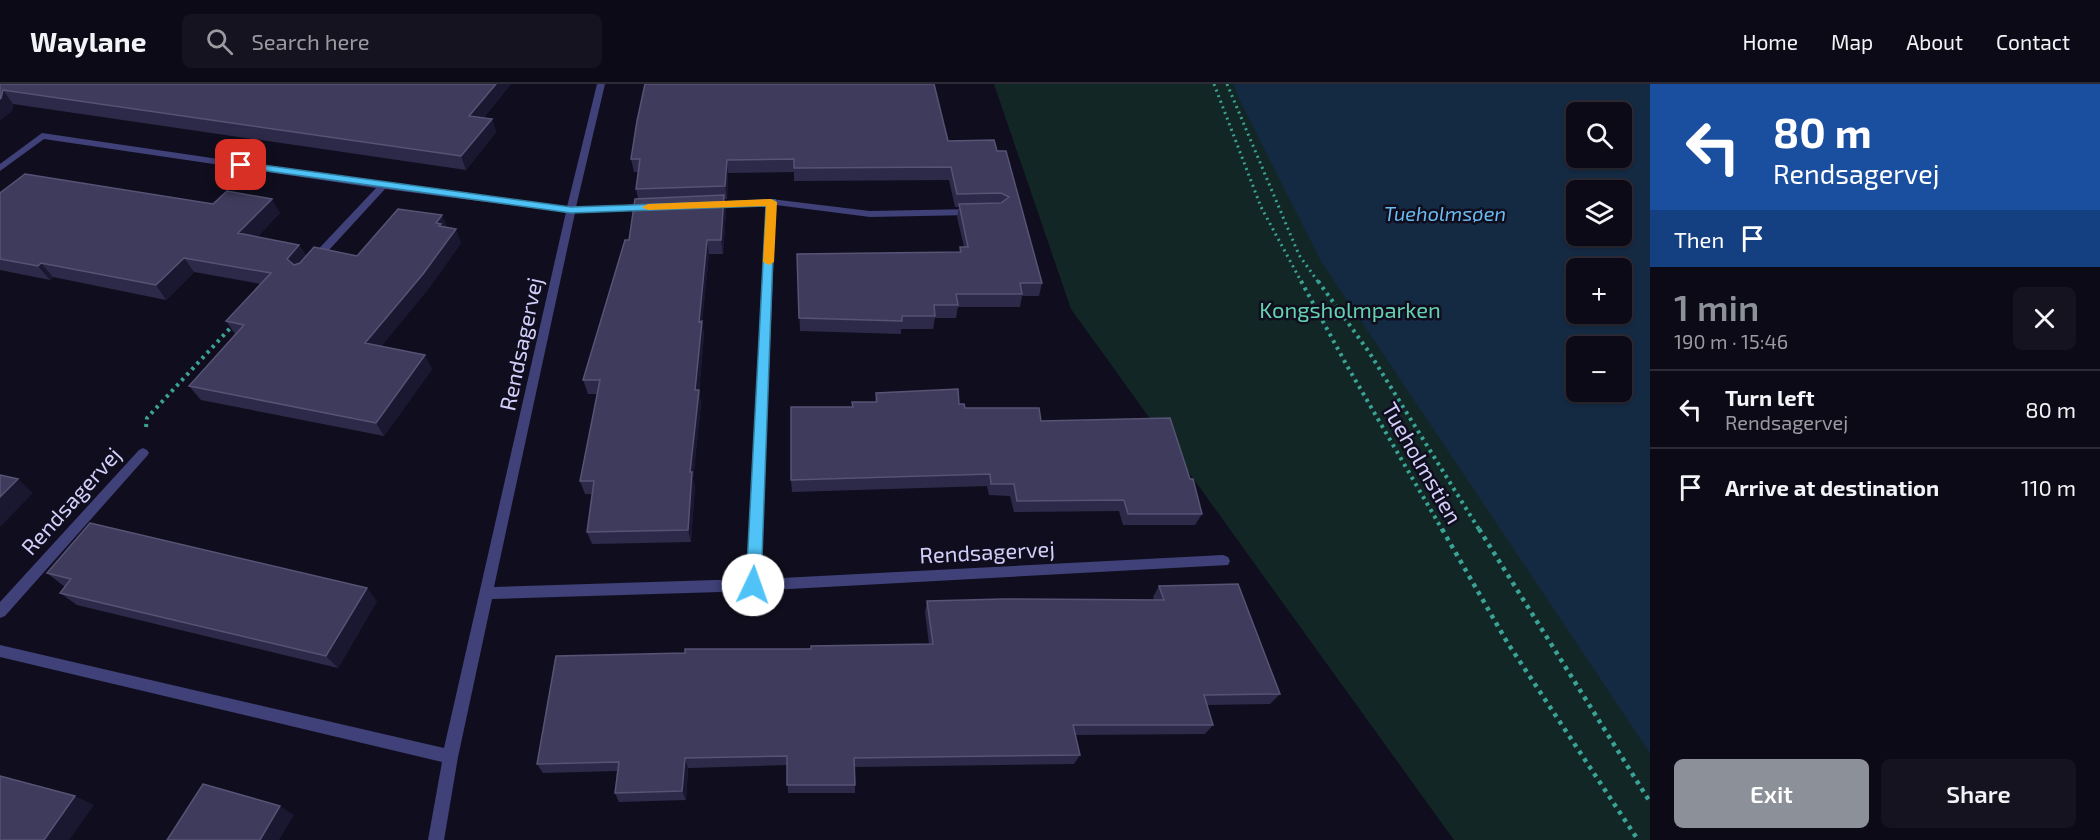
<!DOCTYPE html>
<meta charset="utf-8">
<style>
body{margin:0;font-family:"Exo 2",sans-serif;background:#15131f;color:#f1f3f6;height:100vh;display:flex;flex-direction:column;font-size:22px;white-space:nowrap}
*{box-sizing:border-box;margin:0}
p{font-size:20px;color:#9a9aa1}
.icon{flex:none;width:33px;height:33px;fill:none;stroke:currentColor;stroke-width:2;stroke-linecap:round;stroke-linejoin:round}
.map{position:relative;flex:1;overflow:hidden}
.side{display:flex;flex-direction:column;background:#0c0a16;width:450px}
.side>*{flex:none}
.hud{background:#1a4fa0;color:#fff;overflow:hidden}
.tools{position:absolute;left:1566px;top:18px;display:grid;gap:12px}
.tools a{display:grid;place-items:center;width:66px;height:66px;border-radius:9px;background:#0c0a16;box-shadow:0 2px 4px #0004,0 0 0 2px #2c2b35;font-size:30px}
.pin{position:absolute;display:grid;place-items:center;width:51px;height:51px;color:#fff;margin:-26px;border-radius:12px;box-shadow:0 3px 9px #0006}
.me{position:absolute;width:66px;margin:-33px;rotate:3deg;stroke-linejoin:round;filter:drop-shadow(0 0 4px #0008)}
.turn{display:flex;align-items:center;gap:21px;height:126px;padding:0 24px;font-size:27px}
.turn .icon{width:78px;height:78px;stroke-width:2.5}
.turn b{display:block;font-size:42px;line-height:51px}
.then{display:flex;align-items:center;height:57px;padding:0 24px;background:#0003;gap:12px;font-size:22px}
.round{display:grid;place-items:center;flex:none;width:63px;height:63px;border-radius:9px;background:#15131f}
.summary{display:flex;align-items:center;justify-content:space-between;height:102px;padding:0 24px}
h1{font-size:36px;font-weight:600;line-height:45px;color:#8c9099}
.button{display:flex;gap:12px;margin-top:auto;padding:12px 24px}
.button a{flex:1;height:69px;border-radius:9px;background:#8c9099;color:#fff;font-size:24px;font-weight:600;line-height:69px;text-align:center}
.button a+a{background:#15131f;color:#f1f3f6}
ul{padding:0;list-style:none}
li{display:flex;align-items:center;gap:18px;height:78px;padding:0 24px;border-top:2px solid #2c2b35}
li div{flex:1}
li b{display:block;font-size:22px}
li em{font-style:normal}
header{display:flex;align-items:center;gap:36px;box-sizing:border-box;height:84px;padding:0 30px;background:#0c0a16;border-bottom:2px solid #2c2b35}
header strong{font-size:28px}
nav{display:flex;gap:33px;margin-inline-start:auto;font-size:21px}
.search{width:420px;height:54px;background:#15131f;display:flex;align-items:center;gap:15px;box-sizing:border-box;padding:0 21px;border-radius:9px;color:#9a9aa1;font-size:22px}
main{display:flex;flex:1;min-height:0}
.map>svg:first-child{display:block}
</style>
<header>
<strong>Waylane</strong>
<div class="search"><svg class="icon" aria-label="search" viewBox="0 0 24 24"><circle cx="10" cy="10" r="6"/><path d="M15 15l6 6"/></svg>Search here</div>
<nav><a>Home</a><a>Map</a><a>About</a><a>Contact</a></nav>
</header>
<main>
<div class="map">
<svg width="1650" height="756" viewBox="0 0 1650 756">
<rect width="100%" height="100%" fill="#100e1e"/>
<path fill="#122725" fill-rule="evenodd" d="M994 0H1650V756H1454L1071 225ZM1576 28H1622V74H1576ZM1576 106H1622V152H1576ZM1576 184H1622V230H1576ZM1576 262H1622V308H1576Z"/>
<path fill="#142942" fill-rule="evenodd" d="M1234 0H1650V669L1321 177 1239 15ZM1576 28H1622V74H1576ZM1576 106H1622V152H1576ZM1576 184H1622V230H1576ZM1576 262H1622V308H1576Z"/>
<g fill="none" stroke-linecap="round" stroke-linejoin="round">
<path stroke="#3ba395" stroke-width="3" stroke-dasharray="2 4" stroke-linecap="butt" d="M1214 0 1261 123 1302 199
M1227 0 1299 171 1319 199"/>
<path stroke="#3ba395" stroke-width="4" stroke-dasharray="3 4.5" stroke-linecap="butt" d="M1301 197 1346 280 1443 447
M1318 197 1369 268 1480 447
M146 343 147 334 233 241"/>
<path stroke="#3ba395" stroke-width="4.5" stroke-dasharray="4 5" stroke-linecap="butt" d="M1442 445 1507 558 1638 756
M1479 445 1650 718"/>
<path fill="#3f4178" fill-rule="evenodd" d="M597 0H605L576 123 649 120 654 123 649 126 575 129 494 503 747 495 766 121 711 124 706 121 711 118 771 115 870 127 972 125 977 128 972 131 870 133 776 121 760 495 1223 471 1228 473 1230 477 1228 481 753 507 492 515 458 673 444 756H428L442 678 0 573V561L444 664 566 128 385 105 318 178 314 179 309 176 310 174 376 104 44 55 0 87V80L42 49 383 99 567 123Z
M143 364 147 366 149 369 147 372 5 532 0 534V518L139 366Z"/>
</g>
<path fill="#2d2a49" d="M0 0H511L483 34 492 35 496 48 466 86 13 20 12 27 0 36Z
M948 57 997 67 1042 199 1039 212H1022L1020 223H958L956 234H935L933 245H901V250L800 247 797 170 959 168 960 163H964L957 133 959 123H955L949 96 794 97V88L728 89 727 115H725L726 125 723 170H709L702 237 704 251 699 307 701 320 693 395 695 401 691 458 592 460 587 448 592 410H585L580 397 597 310H588L583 296 629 156 638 114 636 105 638 88H634L631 75Z
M0 109 213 120 280 129 257 153 299 161 306 172H357L447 144 461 159 429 204 381 262 432 285 384 352 201 316 189 302 235 250 226 237 261 200 194 188 166 216 53 193 50 196 0 186Z
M876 309 959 320 965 324 1041 337 1202 430 1195 441H1123L1119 427 1014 428 1010 412 989 411 987 402 792 408 791 396 852 323V318H875Z
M47 489 377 517 338 584 77 521 60 509 65 503Z
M1159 502 1280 610 1270 620 1207 621 1213 641 1205 650 1075 651 1080 671 1074 680 855 683V709H788L787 681 688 684 686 716 619 718 615 709 617 687 543 689 537 680 685 569 929 560 925 528 927 517 1154 516 1153 513Z"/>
<path fill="#1a1730" d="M496 0H511L473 45 469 32Z
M3 6 13 20 12 27 0 36V15Z
M492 35 496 48 466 86 461 72Z
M727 76 728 89 727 115 725 102Z
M724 111 726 125 723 170 721 156Z
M272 115 280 129 247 163 238 149Z
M442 131 448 145 447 154 436 139Z
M456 145 461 159 429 204 373 273 365 259Z
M707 156 709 170 701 252 699 238Z
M299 161 307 175 295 189 287 175Z
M184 174 194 188 166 216 156 201Z
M41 179 53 193 50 196 38 182Z
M702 237 704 251 699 307 701 320 693 395 695 401 691 458 688 446 690 388 695 306Z
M425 271 432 285 384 352 376 339Z
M18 395 33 409 0 443V413Z
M367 504 377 517 338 584 326 572Z
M685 674 688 684 686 716 682 707Z
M75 712 94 721 69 756H44Z
M280 722 294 731 279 756H260Z"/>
<path fill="#3f3b5c" stroke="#565375" stroke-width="1.5" d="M0 0H496L469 32 492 35 461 72 3 6 1 14 0 15Z
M645 0H934L948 57 994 56 997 67H1006L1042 199H1020L1022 210H956L958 221H934L935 232H902V237L799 234 797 170 961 168 960 163H968L959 120 1001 119 1009 113 1001 109 957 110 951 83 794 84V75L727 76 725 102 636 105 640 75H631L637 37Z
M25 90 213 120 227 107 272 115 238 149 299 161 287 175 294 181 300 179 314 163 357 172 398 125 442 131 436 139 441 140 439 142 456 145 423 190 365 259 425 271 376 339 189 302 244 241 226 237 271 189 184 174 156 201 41 179 38 182 0 175V109Z
M724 111 721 156H707L699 238 702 237 695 306H699L690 388H692L688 446 587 448 594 397H580L600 296H583L625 156H629L635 115Z
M958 305 959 320H964L965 324H1039L1041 337 1170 334 1190 395H1193L1202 430H1128L1124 416 1017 417 1014 400H991L990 390 791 396V323H853L852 318H877L876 309Z
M0 391 18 395 0 413Z
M90 439 367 504 326 572 60 509 71 495 47 489Z
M1238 500 1280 610 1204 611 1213 641H1073L1080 671 854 674 855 701H787V672L685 674 682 707 615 709 619 678 537 680 556 572 685 569V565H811V562L933 560 927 517 1004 515 1164 516 1159 502Z
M0 692 75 712 44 756H0Z
M203 700 280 722 260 756H167Z"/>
<path fill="#4fc3f7" stroke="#337fa1" stroke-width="1.5" d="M241 78 571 123 775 116 761 501 759 506 753 508 748 506 746 501 766 122 571 129 238 83 236 81Z"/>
<path fill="#f59e0b" d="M771 115 777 118 774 178 769 181 763 178 766 122 648 126 642 123 648 120Z"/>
<g text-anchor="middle" stroke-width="5" stroke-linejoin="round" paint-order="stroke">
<g font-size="20" font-style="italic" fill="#6abbee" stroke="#100e1e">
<text x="1445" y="137">Tueholmsøen</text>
</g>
<g font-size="22" fill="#65d1ae" stroke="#100e1e">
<text x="1350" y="234">Kongsholmparken</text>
</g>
<g font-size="22" fill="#d2d0fa" stroke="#100e1e">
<text transform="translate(521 260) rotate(-78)" y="8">Rendsagervej</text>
<text transform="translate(1422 379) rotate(60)" y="8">Tueholmstien</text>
<text transform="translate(71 417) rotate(-48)" y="8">Rendsagervej</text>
<text transform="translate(987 468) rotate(-3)" y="8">Rendsagervej</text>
</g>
</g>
</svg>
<div class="tools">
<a><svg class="icon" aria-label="search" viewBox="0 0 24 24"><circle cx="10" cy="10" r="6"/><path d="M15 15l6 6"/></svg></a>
<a><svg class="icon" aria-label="layers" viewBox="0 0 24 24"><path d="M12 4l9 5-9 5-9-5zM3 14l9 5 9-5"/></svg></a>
<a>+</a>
<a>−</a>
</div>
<div class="pin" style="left:241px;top:81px;background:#d93025"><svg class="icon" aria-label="arrive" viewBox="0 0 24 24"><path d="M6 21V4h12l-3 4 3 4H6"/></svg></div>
<svg class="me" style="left:753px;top:501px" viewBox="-20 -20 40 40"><circle r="19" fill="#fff"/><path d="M0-13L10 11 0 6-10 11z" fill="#4fc3f7"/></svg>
</div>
<section class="side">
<div class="hud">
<div class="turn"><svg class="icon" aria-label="left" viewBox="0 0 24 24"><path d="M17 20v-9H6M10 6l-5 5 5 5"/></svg><div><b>80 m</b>Rendsagervej</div></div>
<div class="then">Then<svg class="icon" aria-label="arrive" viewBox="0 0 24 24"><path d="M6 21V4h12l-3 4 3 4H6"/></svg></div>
</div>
<div class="summary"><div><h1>1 min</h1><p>190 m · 15:46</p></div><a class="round"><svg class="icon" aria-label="close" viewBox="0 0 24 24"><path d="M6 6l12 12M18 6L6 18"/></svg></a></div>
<ul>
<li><svg class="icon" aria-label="left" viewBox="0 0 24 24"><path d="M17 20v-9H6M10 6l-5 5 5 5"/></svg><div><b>Turn left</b><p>Rendsagervej</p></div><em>80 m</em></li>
<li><svg class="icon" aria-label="arrive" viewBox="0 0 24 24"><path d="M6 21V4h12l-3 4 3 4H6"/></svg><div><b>Arrive at destination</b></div><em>110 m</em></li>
</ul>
<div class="button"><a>Exit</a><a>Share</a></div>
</section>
</main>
